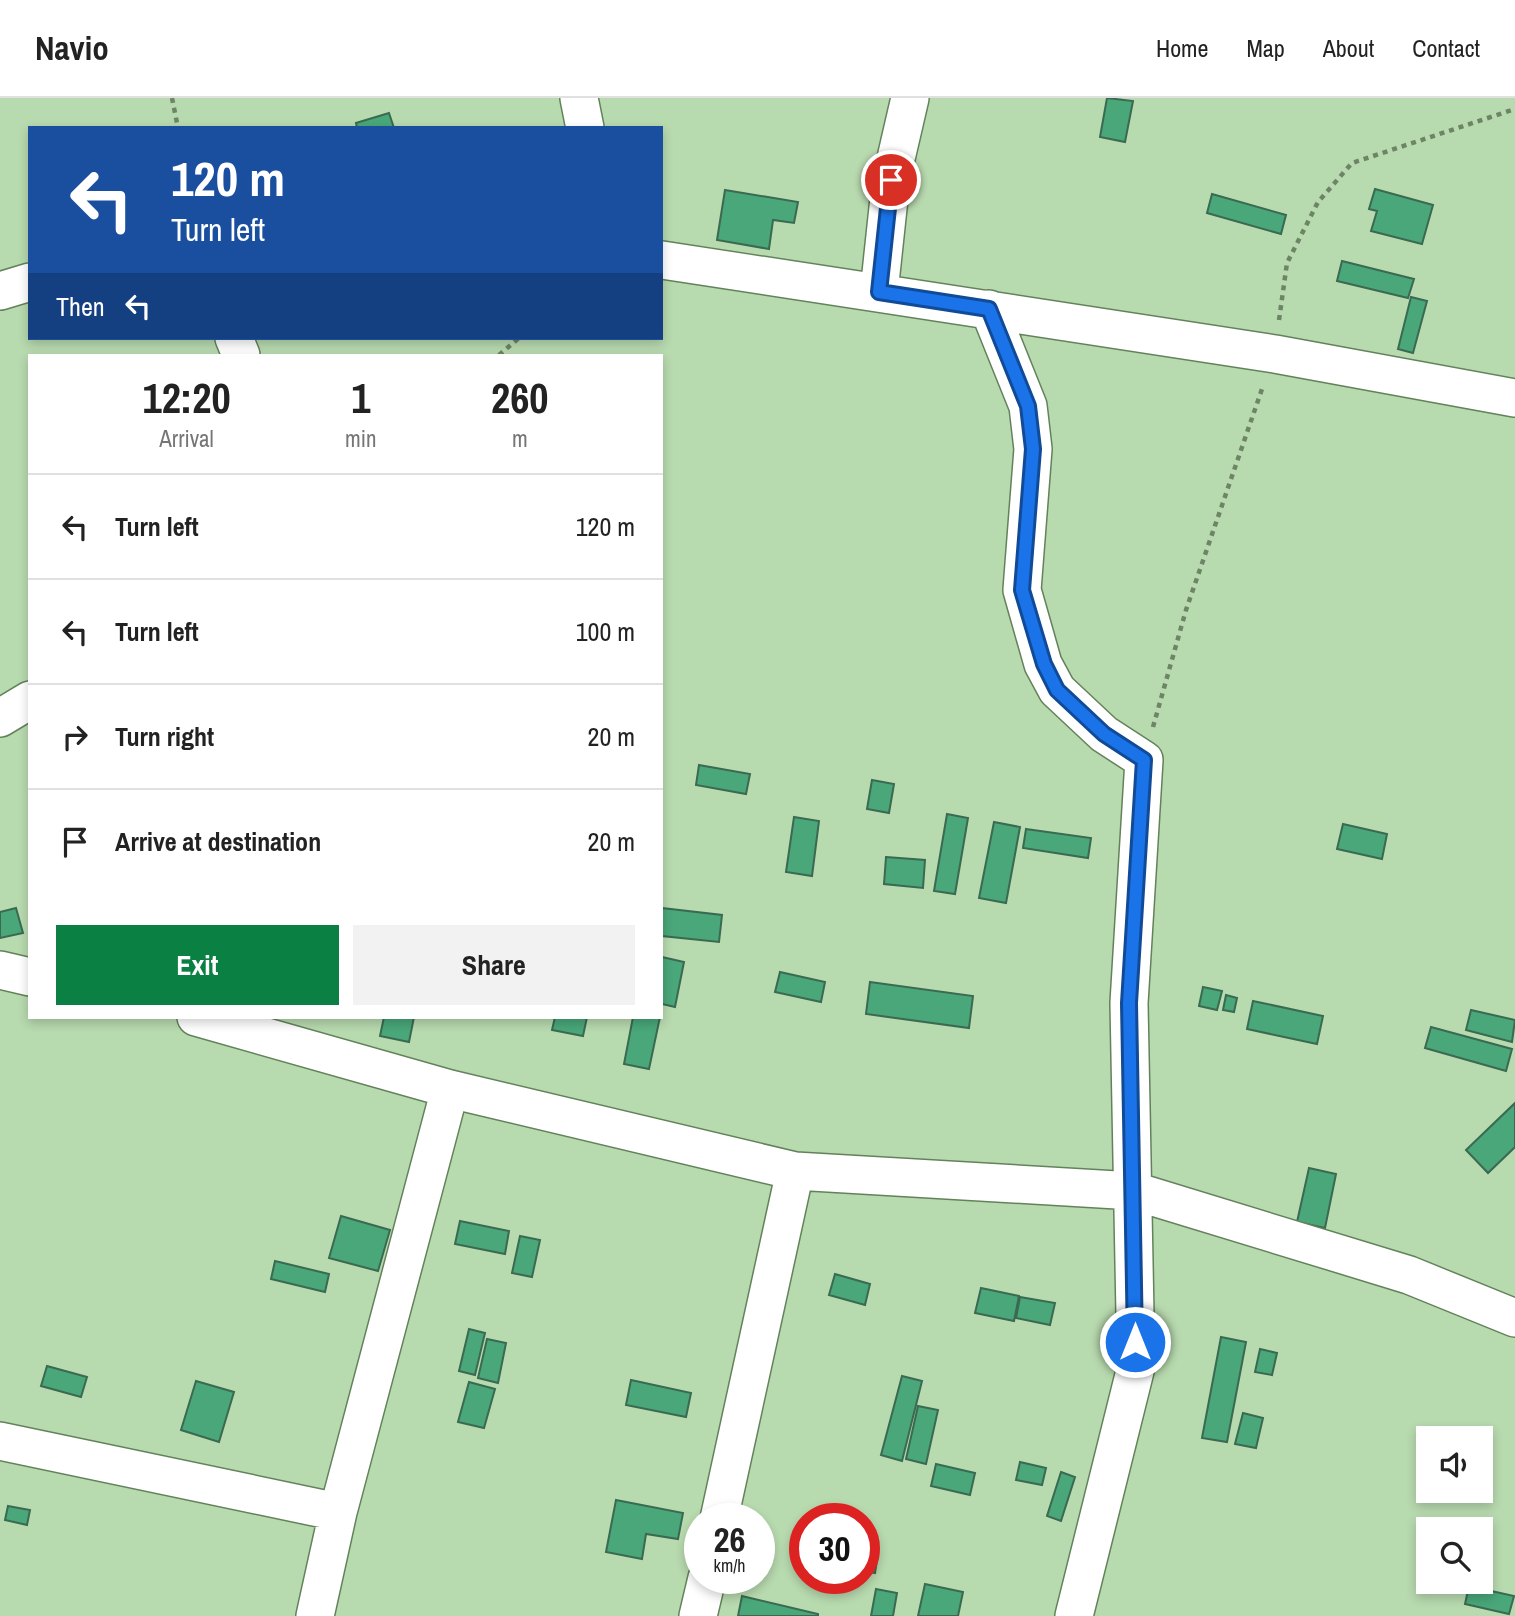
<!DOCTYPE html>
<style>
body{margin:0;font-family:"Archivo Narrow",sans-serif;background:#f2f2f2;color:#222;height:100vh;display:flex;flex-direction:column;font-size:26px;white-space:nowrap}
*{box-sizing:border-box;margin:0}
p{font-size:23px;color:#767676}
.icon{flex:none;width:38px;height:38px;fill:none;stroke:currentColor;stroke-width:2;stroke-linecap:round;stroke-linejoin:round}
.map{position:relative;flex:1;overflow:hidden}
.sheet{position:absolute;left:28px;top:256px;width:635px;height:665px;display:flex;flex-direction:column;background:#fff;border-radius:0px;box-shadow:0 4px 10px #0003}
.sheet>*{flex:none}
.hud{position:absolute;left:28px;top:28px;width:635px;height:214px;border-radius:0px;box-shadow:0 4px 10px #0003;background:#1a4fa0;color:#fff;overflow:hidden}
.controls{position:absolute;left:1416px;top:1328px;display:grid;gap:14px}
.controls a{display:grid;place-items:center;width:77px;height:77px;border-radius:0px;background:#fff;box-shadow:0 4px 10px #0003;font-size:35px}
.speed{position:absolute;left:684px;top:1405px;display:flex;gap:14px;font-size:35px;font-weight:700;text-align:center}
.speed>*{display:grid;place-content:center;width:91px;height:91px;border-radius:50%;background:#fff;box-shadow:0 4px 10px #0003;line-height:1}
.speed small{font-size:18px;font-weight:400}
.speed .limit{border:10px solid #d22;background:#fff;color:#111}
.pin{position:absolute;display:grid;place-items:center;width:60px;height:60px;color:#fff;margin:-30px;border:4px solid #fff;border-radius:50%;box-shadow:0 2px 7px #0007}
.me{position:absolute;width:77px;margin:-38px;rotate:0deg;stroke-linejoin:round;filter:drop-shadow(0 0 5px #0008)}
.turn{display:flex;align-items:center;gap:24px;height:147px;padding:0 28px;font-size:32px}
.turn .icon{width:91px;height:91px;stroke-width:2.5}
.turn b{display:block;font-size:49px;line-height:60px}
.then{display:flex;align-items:center;height:66px;padding:0 28px;background:#0003;gap:14px;font-size:26px}
.eta{display:flex;justify-content:space-evenly;align-items:center;height:119px;text-align:center}
.eta b{font-size:42px;font-weight:700;line-height:49px}
.primary-button{display:flex;gap:14px;margin-top:auto;padding:14px 28px}
.primary-button a{flex:1;height:80px;border-radius:0px;background:#0b8043;color:#fff;font-size:28px;font-weight:700;line-height:80px;text-align:center}
.primary-button a+a{background:#f2f2f2;color:#222}
ul{padding:0;list-style:none}
li{display:flex;align-items:center;gap:21px;height:105px;padding:0 28px;border-top:2px solid #e0e0e0}
li div{flex:1}
li b{display:block;font-size:26px}
li em{font-style:normal}
header{display:flex;align-items:center;gap:42px;box-sizing:border-box;height:98px;padding:0 35px;background:#fff;border-bottom:2px solid #e0e0e0}
header strong{font-size:33px}
nav{display:flex;gap:38px;margin-inline-start:auto;font-size:24px}
.map>svg:first-child{display:block}
</style>
<header>
<strong>Navio</strong>
<nav><a>Home</a><a>Map</a><a>About</a><a>Contact</a></nav>
</header>
<div class="map">
<svg width="1515" height="1518" viewBox="0 0 1515 1518">
<rect width="100%" height="100%" fill="#b8daaf"/>
<path fill="#49a779" stroke="#3a6a51" stroke-width="2" d="M1107 0 1133 3 1125 44 1100 39Z
M389 15 394 30H357L356 25Z
M1375 91 1433 107 1422 146 1371 133 1377 113 1369 111Z
M725 92 798 104 794 125 773 122 769 151 717 142Z
M1212 96 1286 117 1281 136 1207 115Z
M1342 163 1414 181 1408 200 1337 183Z
M1411 199 1427 203 1413 255 1398 251Z
M699 667 750 676 746 696 696 687Z
M872 682 894 686 889 715 867 711Z
M947 716 968 720 955 796 934 793Z
M794 719 819 723 812 778 786 774Z
M994 724 1020 729 1006 805 979 800Z
M1343 726 1387 736 1382 761 1337 751Z
M1026 731 1091 740 1088 760 1023 750Z
M886 759 925 762 923 790 884 786Z
M16 810 23 835 0 840V814Z
M662 810 722 817 719 844 662 838Z
M662 859 684 864 675 909 662 906Z
M780 874 825 884 821 904 775 894Z
M870 884 973 898 969 930 866 916Z
M1203 889 1222 893 1217 912 1199 908Z
M1226 897 1237 900 1234 914 1223 912Z
M1253 903 1323 918 1317 946 1247 931Z
M1471 912 1515 922 1512 944 1466 932Z
M384 919H414L409 944 380 938Z
M555 919H587L583 938 552 932Z
M633 919H660L649 971 624 966Z
M1431 929 1512 951 1506 973 1425 950Z
M1515 1005V1049L1488 1075 1466 1052Z
M1309 1070 1336 1076 1325 1130 1297 1124Z
M341 1118 390 1132 378 1173 329 1160Z
M460 1123 509 1133 505 1156 455 1146Z
M520 1138 540 1142 532 1179 512 1175Z
M275 1163 329 1176 325 1194 271 1181Z
M835 1176 870 1186 865 1207 829 1197Z
M981 1190 1019 1198 1014 1223 975 1215Z
M1020 1199 1055 1205 1050 1227 1016 1220Z
M469 1231 485 1235 475 1277 459 1273Z
M1221 1239 1246 1244 1227 1344 1202 1340Z
M487 1241 506 1245 498 1285 478 1280Z
M1260 1251 1277 1255 1272 1277 1255 1274Z
M47 1268 87 1279 81 1299 41 1288Z
M902 1278 922 1283 902 1363 881 1357Z
M631 1282 691 1295 686 1319 626 1307Z
M196 1283 234 1294 219 1344 181 1332Z
M469 1284 495 1291 484 1330 458 1324Z
M918 1308 938 1312 926 1366 906 1361Z
M1243 1315 1263 1320 1256 1350 1235 1346Z
M1020 1364 1046 1370 1042 1387 1016 1382Z
M936 1366 975 1375 970 1397 931 1388Z
M1061 1374 1075 1379 1061 1423 1047 1418Z
M616 1402 683 1415 678 1441 646 1436 642 1461 606 1454Z
M8 1408 30 1412 27 1427 5 1422Z
M864 1454 878 1456 875 1475 864 1473Z
M925 1486 963 1494 958 1518H918Z
M1469 1488 1514 1498 1509 1516 1465 1506Z
M876 1491 897 1495 893 1518H871Z
M742 1498 818 1516V1518H738Z"/>
<g fill="none" stroke-linecap="round" stroke-linejoin="round">
<g stroke="#63825b" stroke-width="40">
<path id="street" d="M579 0 585 30
M662 162 1275 256 1515 300
M0 193 30 184
M879 194 891 82 910 0
M989 211 1028 308 1033 351 1022 492 1043 566 1057 592 1104 636 1144 662 1129 905 1136 1269 1074 1518
M234 240 241 257
M0 620 30 602
M0 872 30 879
M196 919 450 991 795 1073 1134 1093 1409 1177 1515 1220
M0 1343 338 1414
M719 1421 795 1073
M315 1518 338 1414 450 991
M698 1518 707 1480"/>
</g>
<path stroke="#6d8566" stroke-width="4.5" stroke-dasharray="5 5" stroke-linecap="butt" d="M172 0 178 30
M1279 222 1287 165 1318 104 1352 65 1515 11
M499 257 519 240
M1153 629 1186 512 1263 288"/>
<use href="#street" stroke="#fff" stroke-width="37"/>
</g>
<g fill="none" stroke-linecap="round" stroke-linejoin="round">
<g stroke="#114b97" stroke-width="18">
<path id="route" d="M891 82 879 194 989 211 1028 308 1033 351 1022 492 1044 566 1057 592 1104 636 1144 662 1129 905 1135 1244"/>
</g>
<use href="#route" stroke="#1a73e8" stroke-width="12"/>
</g>
</svg>
<div class="controls">
<a><svg class="icon" aria-label="sound" viewBox="0 0 24 24"><path d="M4 9h4l5-4v14l-5-4H4zM17 9q2 3 0 6"/></svg></a>
<a><svg class="icon" aria-label="search" viewBox="0 0 24 24"><circle cx="10" cy="10" r="6"/><path d="M15 15l6 6"/></svg></a>
</div>
<div class="speed"><div>26<small>km/h</small></div><div class="limit">30</div></div>
<div class="pin" style="left:891px;top:82px;background:#d93025"><svg class="icon" aria-label="arrive" viewBox="0 0 24 24"><path d="M6 21V4h12l-3 4 3 4H6"/></svg></div>
<svg class="me" style="left:1135px;top:1244px" viewBox="-20 -20 40 40"><circle r="17" fill="#1a73e8" stroke="#fff" stroke-width="3"/><path d="M0-11L8 9 0 5-8 9z" fill="#fff"/></svg>
<div class="hud">
<div class="turn"><svg class="icon" aria-label="left" viewBox="0 0 24 24"><path d="M17 20v-9H6M10 6l-5 5 5 5"/></svg><div><b>120 m</b>Turn left</div></div>
<div class="then">Then<svg class="icon" aria-label="left" viewBox="0 0 24 24"><path d="M17 20v-9H6M10 6l-5 5 5 5"/></svg></div>
</div>
<section class="sheet">
<div class="eta">
<div><b>12:20</b><p>Arrival</p></div>
<div><b>1</b><p>min</p></div>
<div><b>260</b><p>m</p></div>
</div>
<ul>
<li><svg class="icon" aria-label="left" viewBox="0 0 24 24"><path d="M17 20v-9H6M10 6l-5 5 5 5"/></svg><div><b>Turn left</b></div><em>120 m</em></li>
<li><svg class="icon" aria-label="left" viewBox="0 0 24 24"><path d="M17 20v-9H6M10 6l-5 5 5 5"/></svg><div><b>Turn left</b></div><em>100 m</em></li>
<li><svg class="icon" aria-label="right" viewBox="0 0 24 24"><path d="M7 20v-9h11M14 6l5 5-5 5"/></svg><div><b>Turn right</b></div><em>20 m</em></li>
<li><svg class="icon" aria-label="arrive" viewBox="0 0 24 24"><path d="M6 21V4h12l-3 4 3 4H6"/></svg><div><b>Arrive at destination</b></div><em>20 m</em></li>
</ul>
<div class="primary-button"><a>Exit</a><a>Share</a></div>
</section>
</div>
